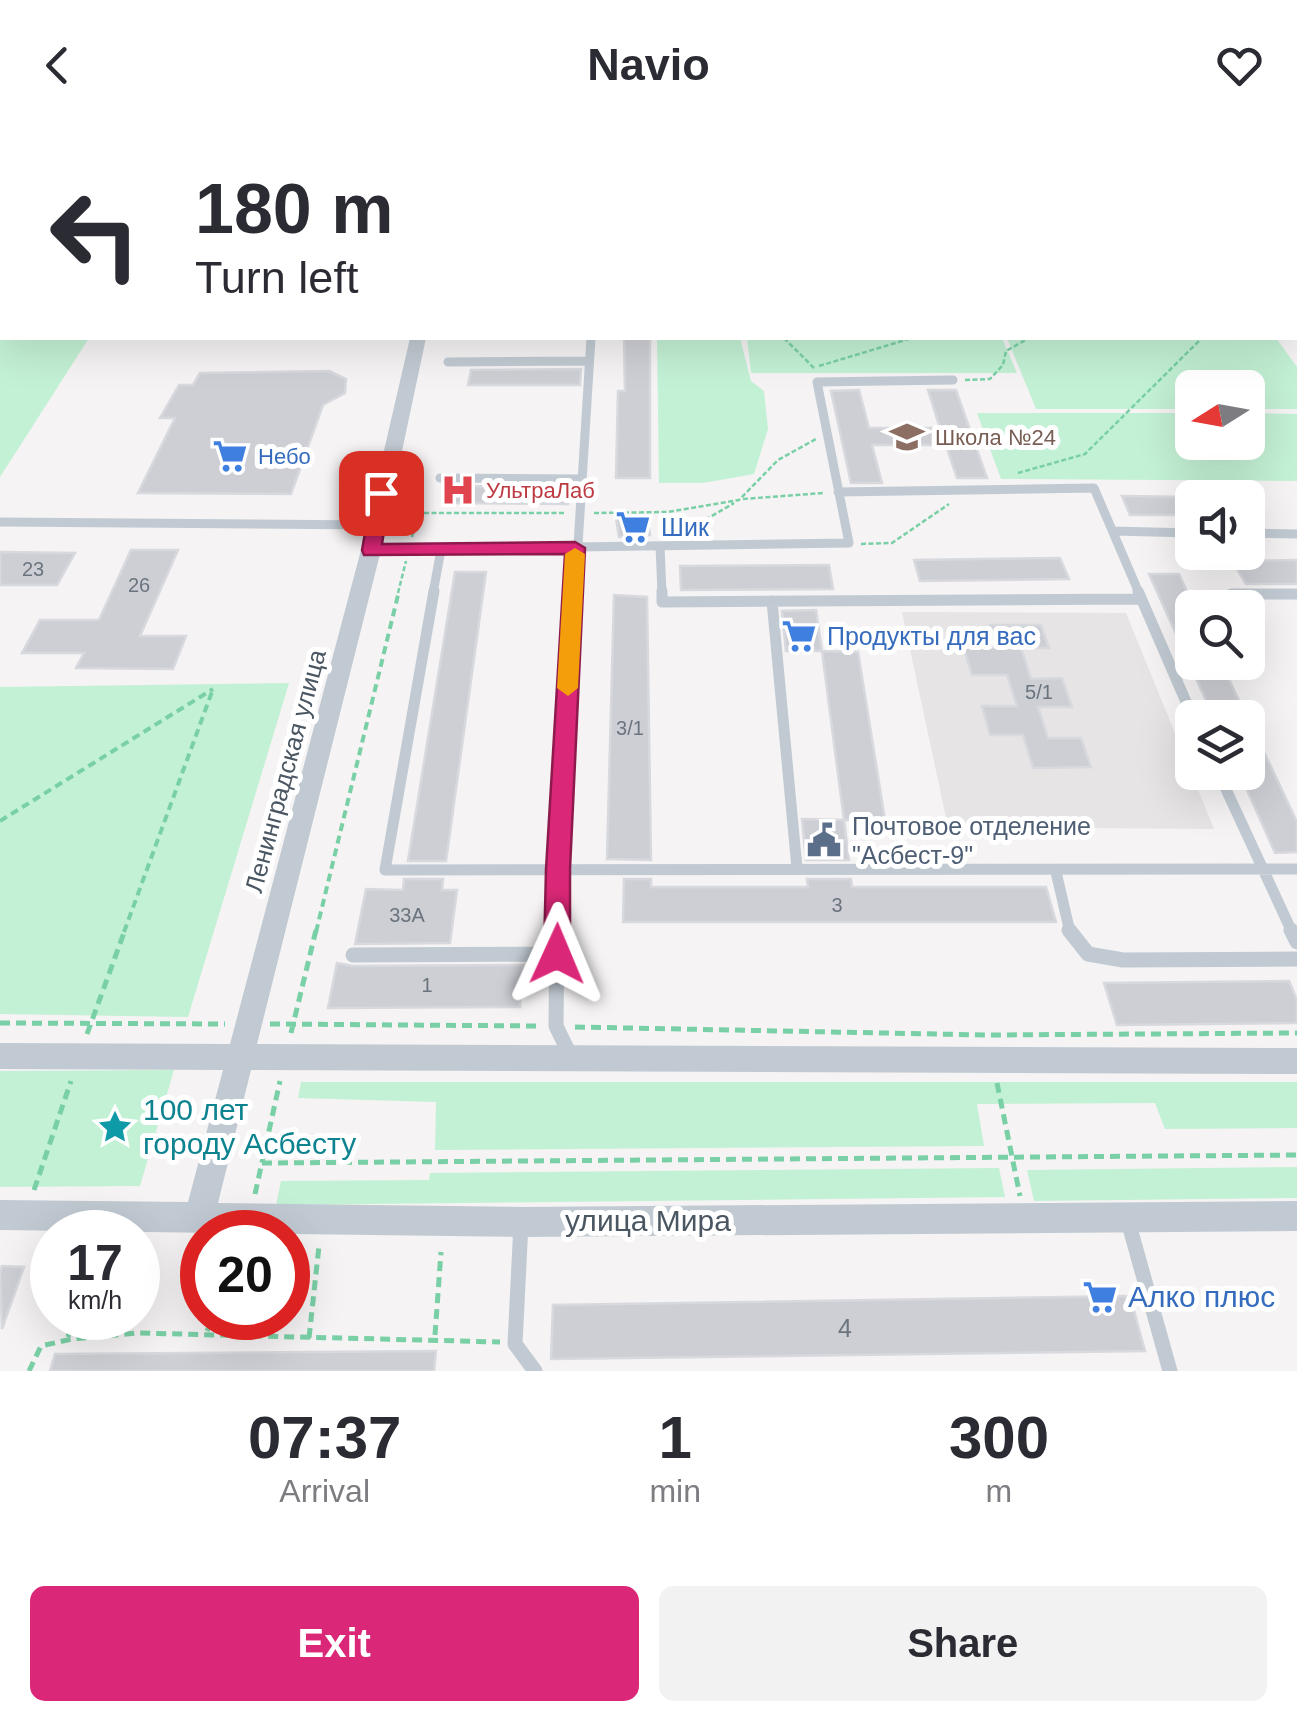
<!DOCTYPE html>
<meta charset="utf-8">
<style>
body{margin:0;font-family:Helvetica,sans-serif;background:#f2f2f3;color:#2b2b33;height:100vh;display:flex;flex-direction:column;font-size:38px;white-space:nowrap}
*{box-sizing:border-box;margin:0}
p{font-size:32px;color:#7c7c81}
.icon{flex:none;width:55px;height:55px;fill:none;stroke:currentColor;stroke-width:2;stroke-linecap:round;stroke-linejoin:round}
.map{position:relative;height:1241px;overflow:hidden}
.side{display:flex;flex-direction:column;background:#fff;flex:1}
.side>*{flex:none}
.top-card{position:absolute;left:0px;top:0px;width:1298px;height:210px;box-shadow:0 10px 40px #0002;background:#fff;color:#2b2b33;overflow:hidden}
.needle{width:65px;rotate:259deg}
.controls{position:absolute;left:1175px;top:240px;display:grid;gap:20px}
.controls a{display:grid;place-items:center;width:90px;height:90px;border-radius:15px;background:#fff;box-shadow:0 10px 40px #0002;font-size:50px}
.speed{position:absolute;left:30px;top:1080px;display:flex;gap:20px;font-size:50px;font-weight:700;text-align:center}
.speed>*{display:grid;place-content:center;width:130px;height:130px;border-radius:50%;background:#fff;box-shadow:0 10px 40px #0002;line-height:1}
.speed small{font-size:25px;font-weight:400}
.speed .limit{border:15px solid #d22;background:#fff;color:#111}
.pin{position:absolute;display:grid;place-items:center;width:85px;height:85px;color:#fff;margin:-42px;border-radius:20px;box-shadow:0 5px 15px #0006}
.me{position:absolute;width:110px;margin:-55px;rotate:1deg;stroke-linejoin:round;filter:drop-shadow(0 0 8px #0008)}
.turn{display:flex;align-items:center;gap:35px;height:210px;padding:0 30px;font-size:45px}
.turn .icon{width:130px;height:130px;stroke-width:2.5}
.turn b{display:block;font-size:70px;line-height:85px}
.eta{display:flex;justify-content:space-evenly;align-items:center;height:170px;text-align:center}
.eta b{font-size:60px;font-weight:800;line-height:70px}
.cta{display:flex;gap:20px;margin-top:auto;padding:20px 30px}
.cta a{flex:1;height:115px;border-radius:15px;background:#db2777;color:#fff;font-size:40px;font-weight:800;line-height:115px;text-align:center}
.cta a+a{background:#f2f2f3;color:#2b2b33}
header{display:flex;justify-content:space-between;align-items:center;height:130px;padding:0 30px;background:#fff;font-size:45px;font-weight:800}
.map>svg:first-child{display:block}
</style>
<header><svg class="icon" aria-label="back" viewBox="0 0 24 24"><path d="M15 5l-7 7 7 7"/></svg>Navio<svg class="icon" aria-label="heart" viewBox="0 0 24 24"><path d="M12 20l-8-8c-3-5 5-10 8-4 3-6 11-1 8 4z"/></svg></header>
<div class="map">
<svg width="1297" height="1241" viewBox="0 0 1297 1241">
<rect width="100%" height="100%" fill="#f5f3f3"/>
<path fill="#e6e4e5" d="M902 482 1126 483 1214 699 948 697Z"/>
<path fill="#c3f1d5" d="M0 187 2 208H89L0 347Z
M657 208H740L751 251 764 261 768 299 754 344 703 353H659Z
M747 208H1002L1017 243H751Z
M1007 208H1276L1297 237V279H1248V258H1192V279H1036Z
M977 283H1192V312H1248V283L1297 284V351L1001 349Z
M289 553 188 887 0 884V557Z
M174 940 140 1056 0 1057V941Z
M301 952H1297V998L1165 999 1155 973 977 974 984 1016 435 1020 436 972 298 968Z
M1297 1037V1068L1034 1071 1027 1040Z
M999 1038 1005 1067 276 1075 281 1051 429 1050 430 1043Z"/>
<path fill="#cdcfd5" stroke="#d7d9de" stroke-width="2.5" d="M624 208H650V348H616L618 261H625Z
M581 239 580 255H468L471 240Z
M329 241 346 249 345 263 323 275 291 364 138 363 175 288H160L179 255H193L200 243Z
M859 260 869 298H940L928 260H956L987 348H957L946 315H872L882 353H851L831 261Z
M446 356 570 357 568 374 443 373Z
M1122 366 1192 367V385H1130Z
M647 386 650 405 619 407 616 388Z
M131 420H178L140 506H186L173 539 76 538 84 523H22L40 490H99Z
M0 422 75 423 57 455H0Z
M1060 428 1069 449 920 451 914 430Z
M1297 430V454H1246L1232 431Z
M829 435 833 459 681 460 680 436Z
M455 442H486L446 731H408Z
M1149 444H1179L1192 473V532H1221L1247 588H1214Z
M614 465 647 467 651 730 607 729Z
M816 480 822 521H786L782 481Z
M990 495H1041L1049 518H1021L1031 549 1062 548 1072 577H1038L1048 608H1081L1091 637 1033 638 1023 605H990L982 576H1017L1007 545H972L964 518 997 517Z
M822 521 858 522 885 690H844Z
M1248 588 1297 692V722L1275 723 1239 642H1248Z
M802 689 844 690 849 730H806Z
M404 749H443L442 760H457L450 813 355 814 366 759 403 760Z
M624 749H651V757H808L807 749H851L852 757H1046L1056 792H623Z
M337 833 353 836 523 835 520 877 328 878Z
M1289 851 1297 870V893L1117 895 1104 853Z
M2 1136 24 1137 2 1199 0 1143Z
M1130 1166 1145 1221 551 1229 553 1175Z
M436 1221 434 1241H50L55 1224Z"/>
<g fill="none" stroke-linecap="round" stroke-linejoin="round">
<path stroke="#7ad0a6" stroke-width="2.5" stroke-dasharray="5 2.5" stroke-linecap="butt" d="M0 203 2 199
M784 208 814 238
M819 236 912 208
M965 250 990 249 1003 235 1006 221 1029 208
M1018 343 1085 324 1202 208
M743 369 823 363
M594 383 668 382 739 370 778 330 816 309
M686 401 734 373
M412 407 419 383H565
M861 414 892 413 949 374
M398 463 406 431"/>
<path stroke="#7ad0a6" stroke-width="4" stroke-dasharray="8 5" stroke-linecap="butt" d="M0 691 213 559
M124 802 213 559
M316 802 399 461"/>
<path stroke="#7ad0a6" stroke-width="5" stroke-dasharray="10 6" stroke-linecap="butt" d="M0 893 225 894
M270 894 540 896
M575 897 988 905 1297 903
M291 903 316 800
M87 904 125 800
M997 953 1020 1066
M262 1033 1297 1025
M34 1060 71 951
M255 1064 280 951
M207 1201 213 1188
M435 1205 441 1122
M68 1207 73 1188
M309 1208 319 1116
M29 1241 41 1216 72 1209 138 1203 500 1212"/>
<path stroke="#c1cad2" stroke-width="6" d="M1213 0 1218 2
M196 2 200 0
M0 96 2 92"/>
<path stroke="#c1cad2" stroke-width="9" d="M448 232 589 231
M440 348 581 349
M838 362 1094 358 1139 463
M0 392 375 395
M1113 401 1192 403
M1248 403 1297 404
M660 416 662 463
M371 420 849 413 817 252 953 250
M433 463 441 420
M575 463 591 208"/>
<path stroke="#c1cad2" stroke-width="11" d="M434 461 385 740 1297 739
M662 461V472L1141 469
M1138 461 1193 588
M1231 464H1297
M772 471 797 738
M1218 642 1292 802
M1056 742 1070 802
M557 802 575 461"/>
<path stroke="#c1cad2" stroke-width="15" d="M557 800 556 896 571 927
M1069 800 1088 824 1123 830 1297 829
M1291 800 1297 812
M353 825 557 824
M1128 1091 1170 1241
M521 1093 515 1214 535 1241"/>
<path fill="#c1cad2" fill-rule="evenodd" d="M465 0H477V2H465Z
M410 208H426L381 420 257 914 1297 918V944L251 940 218 1073 521 1077 1297 1071V1101L521 1107 0 1100V1070L188 1072 223 940 0 939V913L230 914 361 420Z"/>
</g>
<path fill="#db2777" stroke="#8e194d" stroke-width="2.5" d="M381 358 390 363 382 414 575 412 585 418 570 739V824L567 833 557 836 548 833 544 824 546 739 565 424 364 425 362 420 372 363Z"/>
<path fill="#f59e0b" d="M575 418 585 424 578 558 568 566 557 558 565 424Z"/>
<defs>
<g id="school-bare" transform="scale(2.7)"><path d="M0-5L7-2L0 1L-7-2ZM-4 1L0 2.5L4 1V4Q0 6-4 4Z" fill="#8d6e63" stroke="#fff" stroke-width="2.5" paint-order="stroke"/></g>
<g id="supermarket-bare" transform="scale(2.7)"><path d="M-6-5.5h2.5l.6 2H6L4.5 2H-2.5L-4.4-4H-6ZM-1.5 3.2a1.3 1.3 0 1 0 .1 0ZM3 3.2a1.3 1.3 0 1 0 .1 0Z" fill="#3f7fe0" stroke="#fff" stroke-width="2.5" paint-order="stroke"/></g>
<g id="hospital-bare" transform="scale(2.7)"><path d="M-5-5h3v3.5h4V-5h3V5h-3V1.5h-4V5h-3Z" fill="#e0444e" stroke="#fff" stroke-width="2.5" paint-order="stroke"/></g>
<g id="civic-bare" transform="scale(2.7)"><path d="M-.6-6.5H3V-4.5H.6V-3L4-1V1h2V6H-6V1h2V-1L-.6-3ZM-1.2 2.5V6h2.4V2.5Z" fill="#5c6f8a" stroke="#fff" stroke-width="2.5" paint-order="stroke"/></g>
<g id="sight-bare" transform="scale(2.7)"><path d="M0-6L1.8-2.2L6-1.7L2.9 1.2L3.7 5.4L0 3.3L-3.7 5.4L-2.9 1.2L-6-1.7L-1.8-2.2Z" fill="#0f9aa8" stroke="#fff" stroke-width="2.5" paint-order="stroke"/></g>
</defs>
<g fill-rule="evenodd">
<use href="#school-bare" x="907" y="307"/>
<use href="#supermarket-bare" x="230" y="326"/>
<use href="#hospital-bare" x="458" y="360"/>
<use href="#supermarket-bare" x="633" y="397"/>
<use href="#supermarket-bare" x="799" y="506"/>
<use href="#civic-bare" x="824" y="710"/>
<use href="#sight-bare" x="115" y="997"/>
<use href="#supermarket-bare" x="1100" y="1167"/>
</g>
<g text-anchor="middle" stroke-width="10" stroke-linejoin="round" paint-order="stroke">
<g font-size="20" fill="#6b747e">
<text x="33" y="446">23</text>
<text x="139" y="462">26</text>
<text x="1039" y="569">5/1</text>
<text x="630" y="605">3/1</text>
<text x="837" y="782">3</text>
<text x="407" y="792">33А</text>
<text x="427" y="862">1</text>
</g>
<g font-size="22" fill="#785e54" stroke="#fff" text-anchor="start">
<text x="935" y="315">Школа №24</text>
</g>
<g font-size="22" fill="#366cbe" stroke="#fff" text-anchor="start">
<text x="258" y="334">Небо</text>
</g>
<g font-size="22" fill="#be3a42" stroke="#fff" text-anchor="start">
<text x="486" y="368">УльтраЛаб</text>
</g>
<g font-size="25" fill="#366cbe" stroke="#fff" text-anchor="start">
<text x="661" y="406">Шик</text>
<text x="827" y="515">Продукты для вас</text>
</g>
<g font-size="25" fill="#4a5661" stroke="#fff">
<text transform="translate(285 641) rotate(-75)" y="9">Ленинградская улица</text>
</g>
<g font-size="25" fill="#4e5e75" stroke="#fff" text-anchor="start">
<text x="852" y="705">Почтовое отделение<tspan x="852" dy="29">"Асбест-9"</tspan></text>
</g>
<g font-size="25" fill="#6b747e">
<text x="845" y="1207">4</text>
</g>
<g font-size="30" fill="#0d838f" stroke="#fff" text-anchor="start">
<text x="143" y="990">100 лет<tspan x="143" dy="34">городу Асбесту</tspan></text>
</g>
<g font-size="30" fill="#4a5661" stroke="#fff">
<text x="648" y="1101">улица Мира</text>
</g>
<g font-size="30" fill="#366cbe" stroke="#fff" text-anchor="start">
<text x="1128" y="1177">Алко плюс</text>
</g>
</g>
</svg>
<div class="controls">
<a><svg class="needle" viewBox="-14 -14 28 28"><path d="M0-13l5 13h-10z" fill="#e53935"/><path d="M0 13l5-13h-10z" fill="#7c7c81"/></svg></a>
<a><svg class="icon" aria-label="sound" viewBox="0 0 24 24"><path d="M4 9h4l5-4v14l-5-4H4zM17 9q2 3 0 6"/></svg></a>
<a><svg class="icon" aria-label="search" viewBox="0 0 24 24"><circle cx="10" cy="10" r="6"/><path d="M15 15l6 6"/></svg></a>
<a><svg class="icon" aria-label="layers" viewBox="0 0 24 24"><path d="M12 4l9 5-9 5-9-5zM3 14l9 5 9-5"/></svg></a>
</div>
<div class="speed"><div>17<small>km/h</small></div><div class="limit">20</div></div>
<div class="pin" style="left:381px;top:363px;background:#d93025"><svg class="icon" aria-label="arrive" viewBox="0 0 24 24"><path d="M6 21V4h12l-3 4 3 4H6"/></svg></div>
<svg class="me" style="left:557px;top:824px" viewBox="-20 -20 40 40"><path d="M0-17L14 15 0 8-14 15z" fill="#db2777" stroke="#fff" stroke-width="4"/></svg>
<div class="top-card">
<div class="turn"><svg class="icon" aria-label="left" viewBox="0 0 24 24"><path d="M17 20v-9H6M10 6l-5 5 5 5"/></svg><div><b>180 m</b>Turn left</div></div>
</div>
</div>
<section class="side">
<div class="eta">
<div><b>07:37</b><p>Arrival</p></div>
<div><b>1</b><p>min</p></div>
<div><b>300</b><p>m</p></div>
</div>
<div class="cta"><a>Exit</a><a>Share</a></div>
</section>
